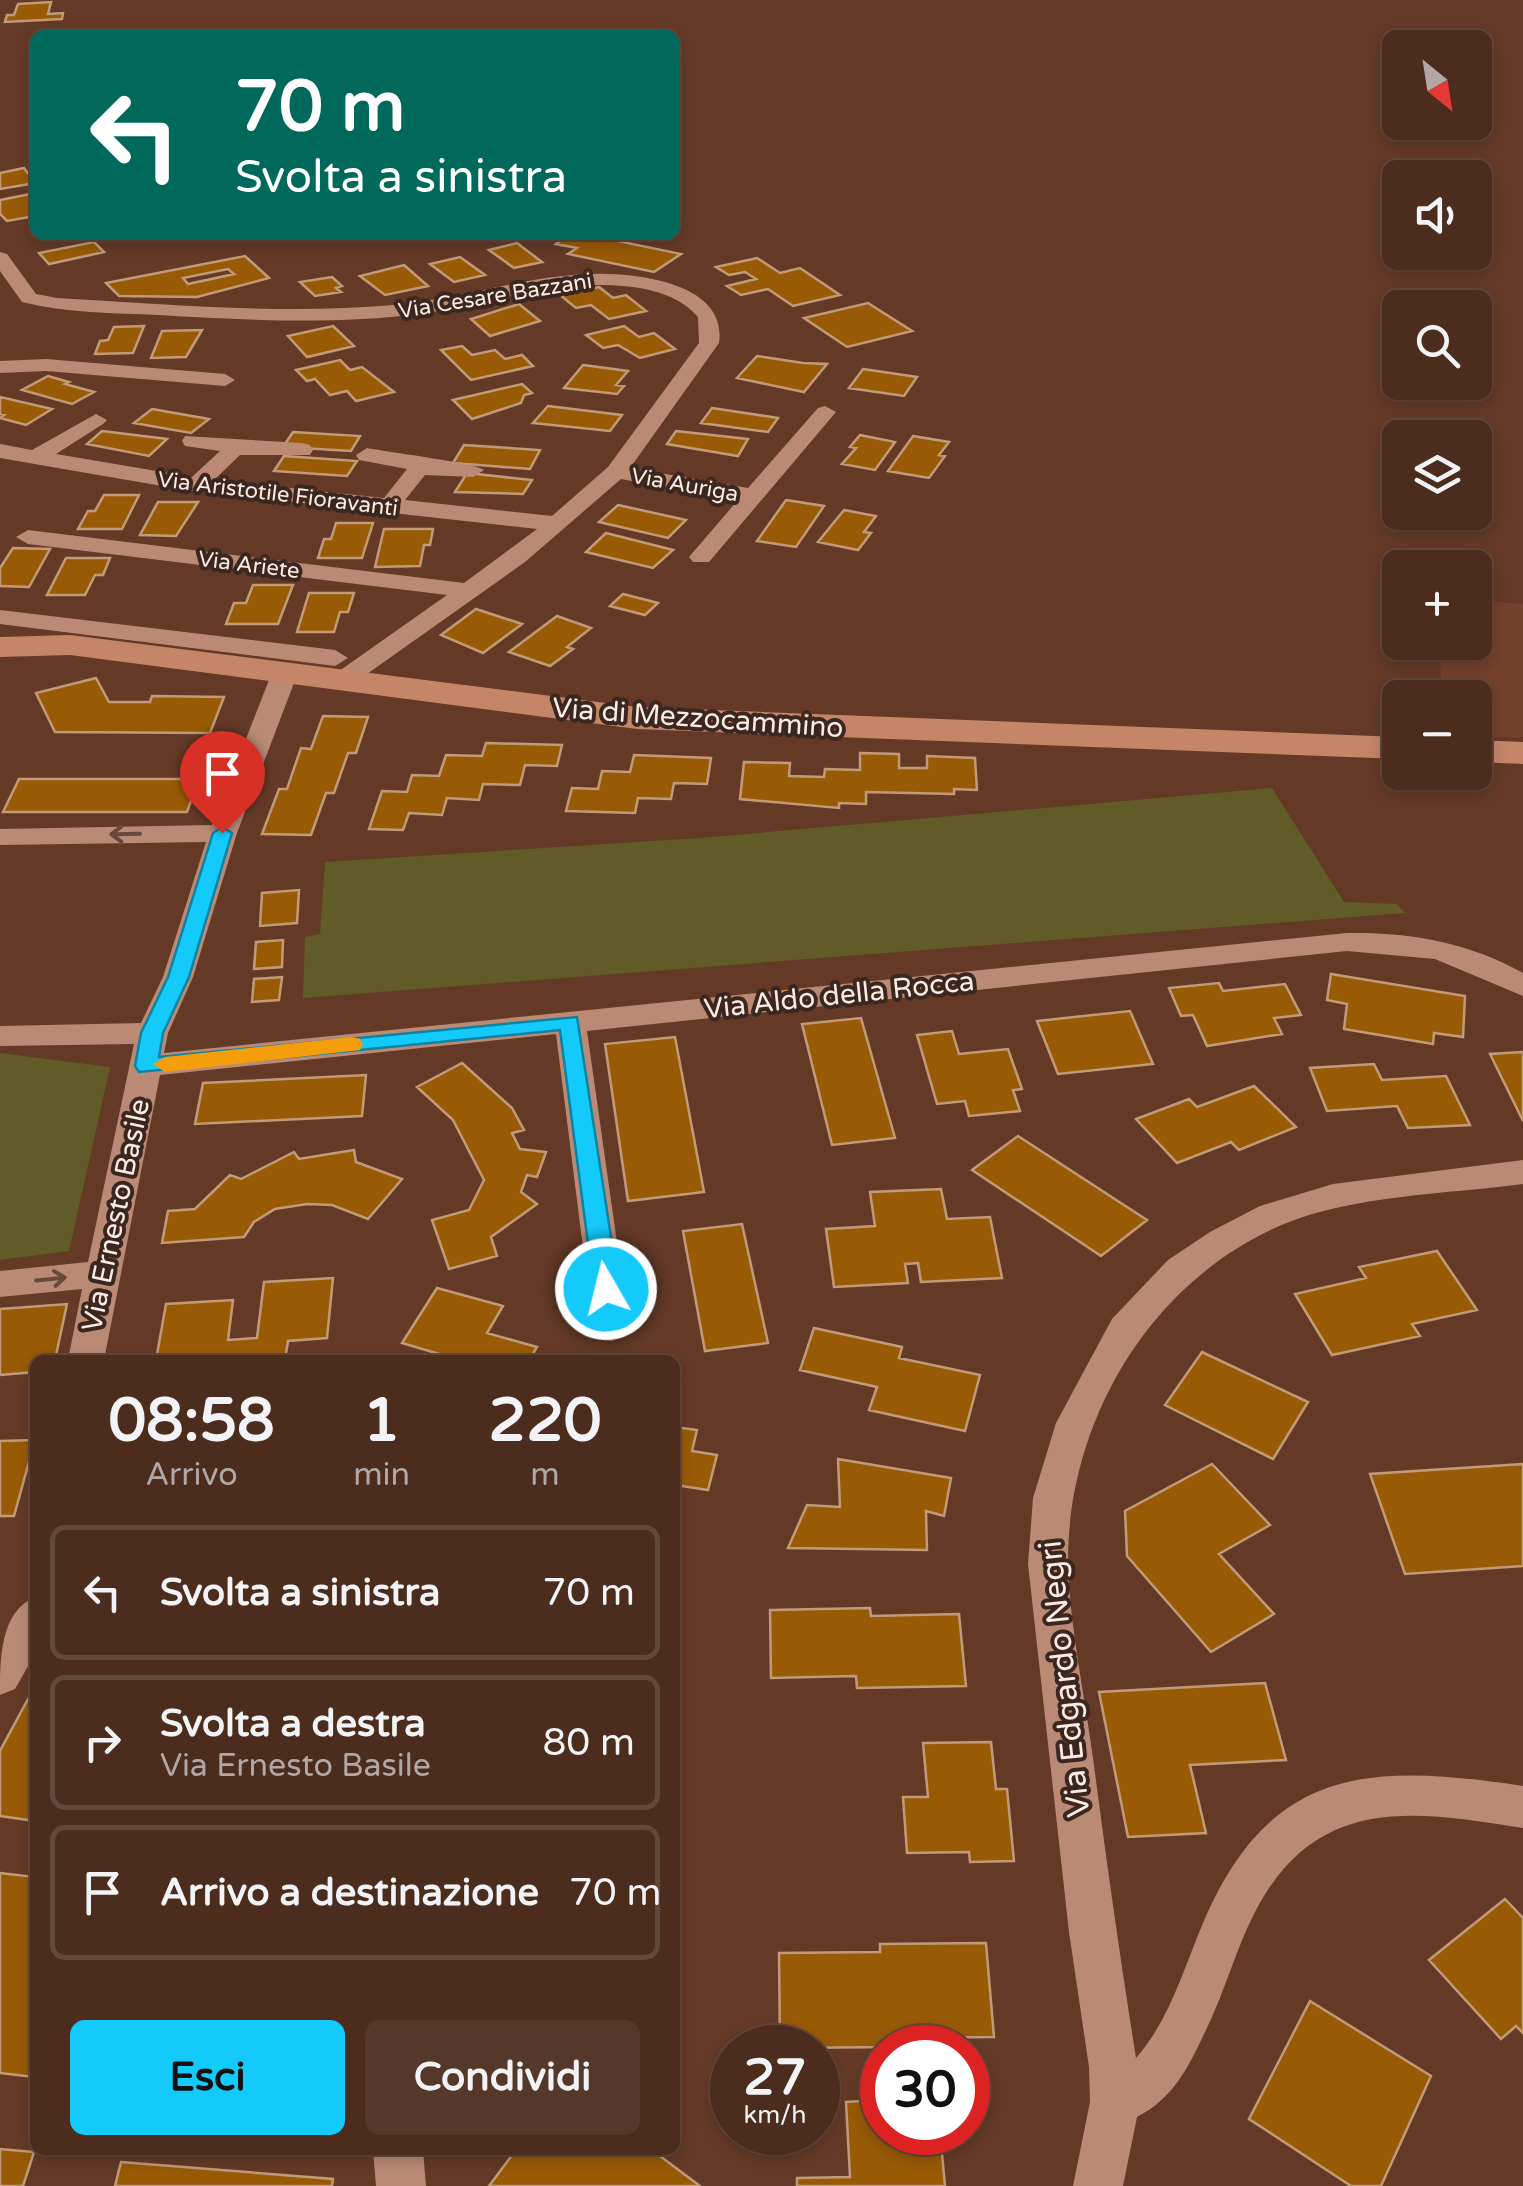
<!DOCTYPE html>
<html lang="it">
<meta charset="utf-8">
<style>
body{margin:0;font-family:"Varela Round",sans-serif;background:#55382a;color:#f1f3f6;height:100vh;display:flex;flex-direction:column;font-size:38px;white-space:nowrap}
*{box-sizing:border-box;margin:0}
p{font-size:32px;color:#b2a7a4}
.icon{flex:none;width:55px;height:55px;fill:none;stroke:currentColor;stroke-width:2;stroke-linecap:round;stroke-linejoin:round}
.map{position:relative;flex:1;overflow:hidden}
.side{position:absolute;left:30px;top:1355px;width:650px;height:800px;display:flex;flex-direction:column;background:#4b2c1d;border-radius:15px;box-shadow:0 5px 15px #0003,0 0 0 2px #62483b}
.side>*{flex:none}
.hud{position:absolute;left:30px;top:30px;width:650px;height:210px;border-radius:15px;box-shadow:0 5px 15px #0003,0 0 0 2px #62483b;background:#00695c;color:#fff;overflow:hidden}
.needle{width:65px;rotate:150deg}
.buttons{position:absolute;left:1382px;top:30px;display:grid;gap:20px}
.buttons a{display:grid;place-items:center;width:110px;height:110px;border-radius:15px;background:#4b2c1d;box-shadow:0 5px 15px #0003,0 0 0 2px #62483b;font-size:50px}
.speed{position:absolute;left:710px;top:2025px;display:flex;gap:20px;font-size:50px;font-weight:700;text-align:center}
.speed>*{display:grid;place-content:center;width:130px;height:130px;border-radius:50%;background:#4b2c1d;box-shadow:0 5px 15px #0003,0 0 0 2px #62483b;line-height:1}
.speed small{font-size:25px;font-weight:400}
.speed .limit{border:15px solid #d22;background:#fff;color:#111}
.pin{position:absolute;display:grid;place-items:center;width:85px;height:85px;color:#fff;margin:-102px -42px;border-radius:50% 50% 50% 0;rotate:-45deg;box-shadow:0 0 10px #0007}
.pin .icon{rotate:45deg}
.me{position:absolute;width:110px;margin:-55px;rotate:352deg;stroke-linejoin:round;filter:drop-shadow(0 0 8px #0008)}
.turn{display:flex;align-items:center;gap:35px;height:210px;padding:0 40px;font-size:45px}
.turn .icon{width:130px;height:130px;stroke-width:2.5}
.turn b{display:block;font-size:70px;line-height:85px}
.eta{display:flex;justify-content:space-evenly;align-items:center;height:170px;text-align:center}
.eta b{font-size:60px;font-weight:800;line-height:70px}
.button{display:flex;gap:20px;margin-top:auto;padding:20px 40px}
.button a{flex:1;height:115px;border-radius:15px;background:#14cafb;color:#111;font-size:40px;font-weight:800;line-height:115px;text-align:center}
.button a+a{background:#55382a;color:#f1f3f6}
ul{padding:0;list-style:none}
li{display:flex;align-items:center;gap:30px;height:135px;margin:0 20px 15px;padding:0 20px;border:5px solid #62483b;border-radius:15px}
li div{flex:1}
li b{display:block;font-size:38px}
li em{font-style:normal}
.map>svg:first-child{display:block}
</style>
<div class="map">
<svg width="1523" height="2186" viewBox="0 0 1523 2186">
<rect width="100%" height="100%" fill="#643a27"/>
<path fill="#73412c" d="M1475 600 1523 604V737H1475V698L1443 697 1438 643 1475 642Z"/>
<path fill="#605b27" d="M1272 788 1344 902 1397 904 1405 913 303 998 305 937 320 934 325 862 700 838Z
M0 1053 110 1067 69 1251 0 1260Z"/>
<path fill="#995a06" stroke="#c19b78" stroke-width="2.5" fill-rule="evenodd" d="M51 2 48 14 63 13 62 19 5 22 7 15H14L18 4Z
M24 168 35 183 0 189V173Z
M35 193V216L7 221 0 214V200Z
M569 235H589L681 254 654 272 568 254 577 248 556 244Z
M94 242 104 252 49 264 39 253Z
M517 243 542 262 514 268 489 250Z
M245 256 269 278 197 297 119 296 106 283ZM228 269 234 274 188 284 183 278Z
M460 257 485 275 454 282 430 264Z
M757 258 780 273 800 268 840 295 793 306 768 289 741 295 727 286 756 279 745 272 729 275 716 267Z
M404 265 428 286 385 295 360 276Z
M332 277 342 286 336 288 341 292 315 296 300 282Z
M599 287 613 298 626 295 646 311 609 319 591 305 576 308 560 295Z
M868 303 912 331 847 347 804 318Z
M519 304 540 321 490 336 471 319Z
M144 326 133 353 95 354 100 341 108 340 114 327Z
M333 326 354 346 307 357 288 336Z
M624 326 639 337 654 333 675 349 640 358 618 345 603 348 586 335Z
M202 330 186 357 151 358 162 331Z
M462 346 472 355 495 350 505 359 522 355 533 366 471 380 441 350Z
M757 356 803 363 827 364 804 392 737 378Z
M340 360 350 370 362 367 394 392 356 401 347 391 330 395 315 379 307 381 296 370Z
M583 365 628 371 616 385 624 386 617 394 564 388Z
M863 369 917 377 904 396 849 388Z
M48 376 69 382 65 384 94 392 72 404 22 390Z
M522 384 532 393 524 395 521 403 472 419 453 400Z
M0 397 52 409 26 425 0 418 4 415 0 414Z
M548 406 622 415 610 431 533 423Z
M712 408 778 418 768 432 701 423Z
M152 409 209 419 191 433 134 423Z
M102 431 167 439 149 456 87 444Z
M676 431 748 439 738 456 667 444Z
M293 432 360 436 351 451 283 447Z
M860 435 895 442 875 470 842 464 856 448 850 447Z
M913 436 949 442 939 455 945 456 929 478 888 471Z
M464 445 540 450 530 469 453 463Z
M284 456 357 461 347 476 274 471Z
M467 473 532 480 523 494 455 492Z
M104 495H139L122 529H78L88 511H95Z
M786 500 824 506 796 547 757 541Z
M158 502H198L176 536 140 535Z
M618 505 686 520 668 538 599 522Z
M844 510 876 516 864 532 871 533 858 550 818 542Z
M336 523H373L362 558H318L324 539H331Z
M384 529H433L430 545H424L420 566 375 567Z
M606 533 673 550 653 568 586 552Z
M13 548 50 549 29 587 0 586V568Z
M66 558H110L103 575H95L85 595H47Z
M253 585H293L278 624H226L234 603H246Z
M309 593H354L348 612H340L334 632H297Z
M623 594 658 603 645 615 610 606Z
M476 609 522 624 483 653 441 635Z
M557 616 591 628 567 647 573 649 550 666 509 652Z
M96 678 109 702H150L152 696 224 697 210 733 55 732 36 693Z
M323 716 368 717 356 753H348L334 793H326L311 835 262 834 279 789H287L301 748 311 749Z
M486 743 562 745 557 766 525 765 520 785 483 784 479 800 447 798 442 815 409 813 403 830 369 829 382 791 407 792 412 775 439 776 446 755 482 756Z
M860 753 899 754V768H927V756L975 758 977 790 954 789V794L866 792V804L839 803V808L740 799 744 762 790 763 789 776 824 777 825 769 860 770Z
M634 755 711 758 707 784 674 783 671 799 638 798 635 813 566 811 572 788 598 789 602 771 630 772Z
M19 779H199L187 812H3Z
M299 890 297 923 260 926 262 893Z
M283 940 282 967 254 969 256 942Z
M1331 974 1465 996 1463 1037 1434 1033 1433 1044 1344 1029 1347 1004 1327 1000Z
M282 977 279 1000 252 1002 254 979Z
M1219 983 1223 991 1285 984 1301 1015 1274 1018 1282 1034 1207 1046 1193 1015 1181 1016 1169 988Z
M1130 1011 1153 1064 1058 1074 1037 1021Z
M861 1018 895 1138 832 1145 802 1024Z
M952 1031 959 1054 1008 1049 1022 1089 1013 1090 1020 1111 969 1116 965 1101 937 1104 917 1035Z
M675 1037 704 1192 628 1201 605 1044Z
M1523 1052V1121L1490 1054Z
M462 1063 512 1108 524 1130 512 1133 520 1149 546 1152 537 1177 527 1175 521 1192 537 1204 491 1237 497 1256 449 1269 432 1220 469 1210 484 1180 453 1120 417 1087Z
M1374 1064 1382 1080 1446 1076 1470 1125 1408 1128 1397 1106 1327 1111 1310 1068Z
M366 1075 362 1116 195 1124 203 1083Z
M1254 1086 1296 1127 1239 1150 1231 1142 1177 1163 1136 1119 1189 1099 1197 1107Z
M1018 1136 1147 1220 1101 1256 972 1170Z
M354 1150 356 1162 402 1179 368 1219 332 1205 307 1204 275 1209 254 1222 244 1237 162 1243 168 1211 195 1209 230 1175 241 1179 294 1152 299 1159Z
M941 1189 947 1219 990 1217 1002 1278 921 1282 918 1263 905 1264 908 1283 834 1287 826 1229 875 1226 870 1192Z
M742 1224 768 1343 705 1351 683 1231Z
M1437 1251 1477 1310 1412 1324 1420 1336 1332 1355 1295 1294 1366 1278 1359 1267Z
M333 1278 327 1338 288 1341 285 1360H156L166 1304 233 1300 228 1340 257 1338 264 1282Z
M437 1288 503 1306 487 1333 537 1347 529 1360H443L446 1356 402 1343Z
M67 1304 55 1360H35V1372L0 1375V1309Z
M814 1328 902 1347 899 1358 980 1375 965 1431 869 1410 877 1387 800 1370Z
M1202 1352 1308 1402 1273 1459 1165 1405Z
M675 1427 697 1430 692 1451 717 1455 708 1490 675 1485Z
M35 1440 14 1516H0V1441Z
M838 1459 951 1478 944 1516 926 1511 927 1550 788 1548 807 1505 840 1507Z
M1212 1464 1270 1525 1219 1554 1274 1614 1211 1652 1127 1556 1125 1511Z
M1523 1464V1566L1405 1574 1370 1474Z
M870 1608 871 1616 959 1614 966 1686 857 1688 856 1676 771 1678 770 1610Z
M1265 1683 1286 1760 1190 1765 1206 1833 1128 1837 1099 1692Z
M35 1686V1821L0 1816V1751Z
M991 1742 996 1789H1007L1014 1861 970 1862 969 1852 907 1853 903 1797H928L923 1743Z
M0 1873 35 1877V2077L0 2073Z
M1505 1899 1523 1918V2033L1516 2026 1501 2039 1429 1960Z
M986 1943 994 2037 895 2038V2047L780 2048 779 1953 880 1952V1944Z
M1310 2001 1431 2076 1381 2186H1351L1249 2119Z
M882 2100V2132H940L945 2186H797V2178L850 2177 846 2102Z
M0 2149 34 2152 23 2186H0Z
M516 2150H652L700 2186H489Z
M121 2162 333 2179 332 2186H115Z"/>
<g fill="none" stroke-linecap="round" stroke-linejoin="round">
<path fill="#ba8a75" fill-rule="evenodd" d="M0 252 7 254 36 294 57 298C168 304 282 315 393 305 473 298 553 265 635 276 672 281 726 296 719 343L630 468 748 488 818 408 825 406 836 412 709 562H693L689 557 738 500 621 479 525 562 350 686 341 689 328 681 332 676 447 595 28 544 16 537 28 530 464 583 537 529 185 490 0 458V444L32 450 96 414 107 420 103 424 56 454 192 477 220 451 185 446 182 441 185 436 302 443 310 445 313 450 310 455H240L214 480 384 498 407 469 359 460 356 455 367 448C386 452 477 463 484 470L473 477 425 475 405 500 552 516 608 467 699 343 698 317C675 290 633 285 600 285 538 285 479 306 419 314 333 325 245 320 159 315 113 313 67 313 22 302L0 271Z
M46 359 225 374 235 380 225 386 46 371 0 373V361Z
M0 610 335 650 348 658 335 666 0 624Z
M284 667 297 675 237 833 193 977 168 1033 164 1053 1347 933C1409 932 1468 942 1523 973V996L1435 959 1347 951 587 1031 629 1327 624 1337 611 1341 598 1337 593 1327 556 1034 160 1075 104 1360H68L82 1289 0 1297V1271L88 1262 134 1044 0 1046V1026L141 1023 163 977 206 842 0 845V829L212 825 271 675Z
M1523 1160V1184C1448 1194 1354 1195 1284 1224 1151 1280 1068 1419 1068 1562 1069 1621 1085 1698 1093 1758 1106 1858 1120 1958 1136 2058 1169 2021 1184 1968 1203 1923 1270 1765 1371 1763 1523 1786V1828C1412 1810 1317 1795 1256 1910 1236 1948 1225 1991 1206 2030 1189 2066 1174 2098 1137 2117L1123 2186H1073L1090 2102 1089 2067 1069 1932 1028 1564 1033 1498 1056 1423 1112 1319 1168 1260 1210 1232 1260 1206 1333 1184Z
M35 1597V1654L15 1689 0 1695C0 1659 0 1612 35 1597Z
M373 2150H423L426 2186H376Z"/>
<path fill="#c48569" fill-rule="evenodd" d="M70 635 637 707 1400 737V759L637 729 70 655 0 657V637Z
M1475 740 1523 742V764L1475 762Z"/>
</g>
<defs><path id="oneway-shaft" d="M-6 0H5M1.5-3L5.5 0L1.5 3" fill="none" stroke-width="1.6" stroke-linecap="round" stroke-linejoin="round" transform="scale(2.5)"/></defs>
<g stroke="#674a3d">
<use href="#oneway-shaft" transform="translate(125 834) rotate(179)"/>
<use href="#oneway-shaft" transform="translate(51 1279) rotate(-6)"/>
</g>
<path fill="#14cafb" stroke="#0d83a3" stroke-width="2.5" d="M222 827 232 833 189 977 163 1033 159 1057 577 1017 619 1289 615 1296H597L594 1289 560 1030 139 1072 135 1066 141 1033 168 977 213 833Z"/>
<path fill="#f59e0b" d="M352 1037 360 1039 363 1045 360 1050 165 1072 153 1064 165 1057Z"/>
<g text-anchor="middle" stroke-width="8" stroke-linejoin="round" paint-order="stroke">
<g font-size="22" fill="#fbebe4" stroke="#3b271f">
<text transform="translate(495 295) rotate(-9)" y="8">Via Cesare Bazzani</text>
<text transform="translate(685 484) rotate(10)" y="8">Via Auriga</text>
<text transform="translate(278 493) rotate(7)" y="8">Via Aristotile Fioravanti</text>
<text transform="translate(249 564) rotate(7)" y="8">Via Ariete</text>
</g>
<g font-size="28" fill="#fbebe4" stroke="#3b271f">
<text transform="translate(698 717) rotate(4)" y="10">Via di Mezzocammino</text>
<text transform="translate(839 994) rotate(-6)" y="10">Via Aldo della Rocca</text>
<text transform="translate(115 1215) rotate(-78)" y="10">Via Ernesto Basile</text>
</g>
<g font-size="32" fill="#fbebe4" stroke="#3b271f">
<text transform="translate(1064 1679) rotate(-96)" y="11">Via Edgardo Negri</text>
</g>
</g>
</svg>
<div class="buttons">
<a><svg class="needle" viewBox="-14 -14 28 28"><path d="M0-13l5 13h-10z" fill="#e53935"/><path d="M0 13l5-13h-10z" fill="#b2a7a4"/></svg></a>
<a><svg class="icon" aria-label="sound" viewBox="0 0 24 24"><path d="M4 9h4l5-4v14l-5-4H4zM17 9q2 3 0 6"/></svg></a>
<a><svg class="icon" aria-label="search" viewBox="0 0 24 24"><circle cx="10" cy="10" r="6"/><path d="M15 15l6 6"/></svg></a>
<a><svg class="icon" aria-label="layers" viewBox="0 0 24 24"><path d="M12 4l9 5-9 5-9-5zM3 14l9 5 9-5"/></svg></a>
<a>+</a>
<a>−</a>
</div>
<div class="speed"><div>27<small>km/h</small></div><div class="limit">30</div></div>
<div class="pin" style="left:222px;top:833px;background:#d93025"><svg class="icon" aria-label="arrive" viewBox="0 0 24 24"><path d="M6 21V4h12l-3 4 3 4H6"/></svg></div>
<svg class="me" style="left:606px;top:1289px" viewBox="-20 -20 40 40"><circle r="17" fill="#14cafb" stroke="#fff" stroke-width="3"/><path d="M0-11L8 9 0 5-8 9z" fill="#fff"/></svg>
<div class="hud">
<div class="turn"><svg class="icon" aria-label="left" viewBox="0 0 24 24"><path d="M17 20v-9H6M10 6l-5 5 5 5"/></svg><div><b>70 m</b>Svolta a sinistra</div></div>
</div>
<section class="side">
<div class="eta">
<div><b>08:58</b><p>Arrivo</p></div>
<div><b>1</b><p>min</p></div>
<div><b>220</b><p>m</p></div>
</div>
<ul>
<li><svg class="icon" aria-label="left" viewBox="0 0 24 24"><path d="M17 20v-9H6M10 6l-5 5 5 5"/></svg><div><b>Svolta a sinistra</b></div><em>70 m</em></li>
<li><svg class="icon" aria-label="right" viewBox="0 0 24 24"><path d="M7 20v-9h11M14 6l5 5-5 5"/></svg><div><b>Svolta a destra</b><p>Via Ernesto Basile</p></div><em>80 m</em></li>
<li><svg class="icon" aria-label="arrive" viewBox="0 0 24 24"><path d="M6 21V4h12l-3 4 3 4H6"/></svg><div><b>Arrivo a destinazione</b></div><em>70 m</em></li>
</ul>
<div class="button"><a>Esci</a><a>Condividi</a></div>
</section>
</div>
